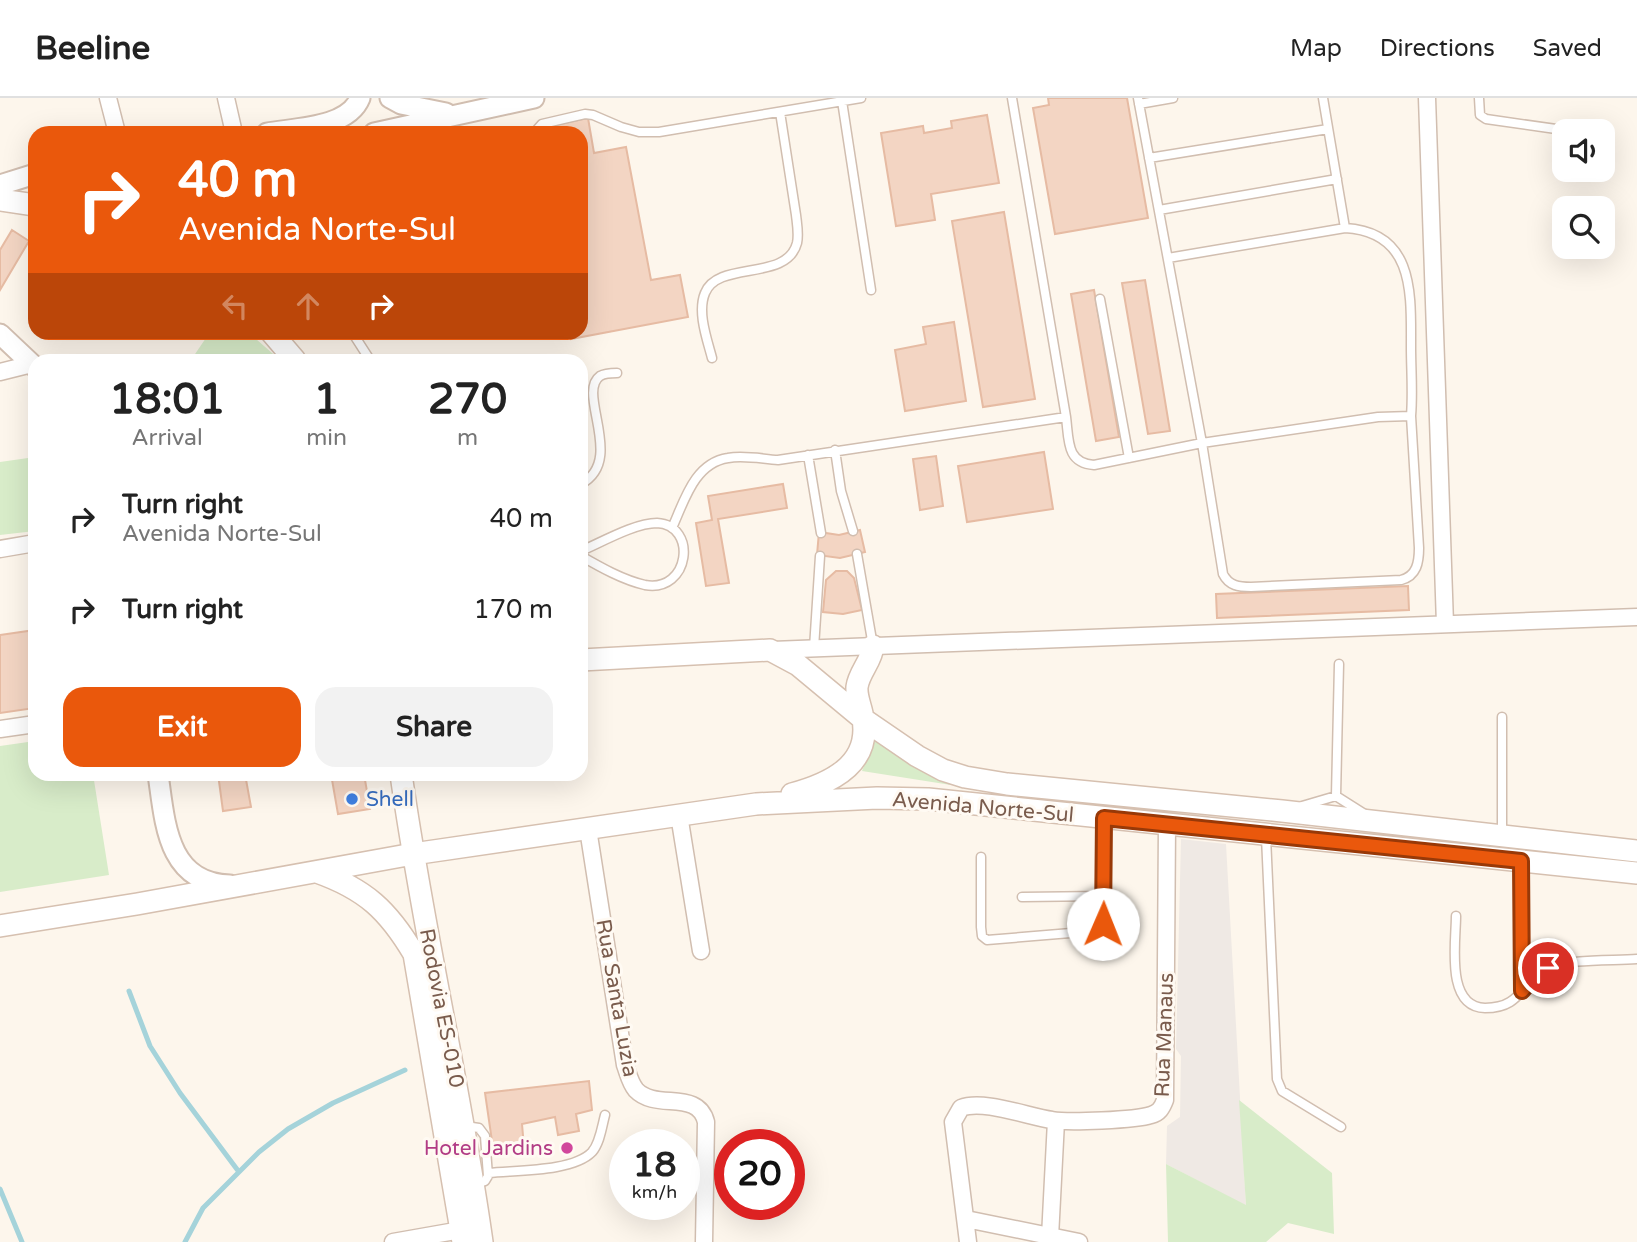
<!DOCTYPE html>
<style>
body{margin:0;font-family:"Varela Round",sans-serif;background:#f2f2f2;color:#222;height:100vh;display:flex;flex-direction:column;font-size:26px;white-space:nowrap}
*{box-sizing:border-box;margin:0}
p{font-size:23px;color:#767676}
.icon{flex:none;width:38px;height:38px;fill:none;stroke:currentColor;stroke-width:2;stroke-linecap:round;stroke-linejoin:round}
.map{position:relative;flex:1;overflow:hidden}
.details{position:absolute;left:28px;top:256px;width:560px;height:427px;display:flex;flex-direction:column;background:#fff;border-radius:21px;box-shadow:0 7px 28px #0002}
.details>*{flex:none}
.guide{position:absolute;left:28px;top:28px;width:560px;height:214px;border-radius:21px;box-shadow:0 7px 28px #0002;background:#ea580c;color:#fff;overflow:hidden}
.tools{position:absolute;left:1552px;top:21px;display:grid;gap:14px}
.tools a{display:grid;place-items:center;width:63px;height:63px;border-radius:14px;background:#fff;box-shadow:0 7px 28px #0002;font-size:35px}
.speed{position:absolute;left:609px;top:1031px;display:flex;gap:14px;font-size:35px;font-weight:700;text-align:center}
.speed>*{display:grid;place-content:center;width:91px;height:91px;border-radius:50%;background:#fff;box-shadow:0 7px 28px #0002;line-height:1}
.speed small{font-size:18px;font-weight:400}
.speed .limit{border:10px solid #d22;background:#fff;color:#111}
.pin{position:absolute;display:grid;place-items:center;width:60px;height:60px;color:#fff;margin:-30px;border:4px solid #fff;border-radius:50%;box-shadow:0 2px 7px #0007}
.me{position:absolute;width:77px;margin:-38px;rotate:1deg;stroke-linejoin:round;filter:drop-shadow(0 0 5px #0008)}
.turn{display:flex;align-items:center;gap:24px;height:147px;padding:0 35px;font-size:32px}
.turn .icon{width:91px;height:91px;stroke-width:2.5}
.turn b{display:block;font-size:49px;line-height:60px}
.lanes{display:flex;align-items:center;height:66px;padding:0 35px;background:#0003;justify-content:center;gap:35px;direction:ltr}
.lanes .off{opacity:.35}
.eta{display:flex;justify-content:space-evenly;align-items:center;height:119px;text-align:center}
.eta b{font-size:42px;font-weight:700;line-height:49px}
.button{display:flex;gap:14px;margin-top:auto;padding:14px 35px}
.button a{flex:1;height:80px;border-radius:21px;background:#ea580c;color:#fff;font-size:28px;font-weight:700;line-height:80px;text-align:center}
.button a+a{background:#f2f2f2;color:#222}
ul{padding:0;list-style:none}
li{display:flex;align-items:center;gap:21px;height:91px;padding:0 35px}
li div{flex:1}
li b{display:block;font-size:26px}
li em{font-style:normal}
header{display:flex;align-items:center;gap:42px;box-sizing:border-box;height:98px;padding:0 35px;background:#fff;border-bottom:2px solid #e0e0e0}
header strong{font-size:33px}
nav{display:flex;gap:38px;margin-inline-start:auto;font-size:24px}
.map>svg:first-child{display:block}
</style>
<header>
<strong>Beeline</strong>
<nav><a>Map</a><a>Directions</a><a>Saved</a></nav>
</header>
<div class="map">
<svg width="1637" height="1144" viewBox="0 0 1637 1144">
<rect width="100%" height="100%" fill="#fdf6ec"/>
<path fill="#efe9e4" d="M1181 741 1226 746 1246 1108 1166 1066 1167 1028 1180 1019 1181 958 1176 951Z"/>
<path fill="#d8ecc9" d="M210 234 249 235 280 262H191Z
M35 359V433L0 437V364Z
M876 640 919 670 951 687 862 673Z
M35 643V676H93L109 777 0 794V648Z
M1239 1002 1332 1075 1334 1136 1288 1125 1266 1144H1168L1166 1066 1246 1107Z"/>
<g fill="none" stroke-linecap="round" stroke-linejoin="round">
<path stroke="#a5d3da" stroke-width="5" d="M129 893 150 948 180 995 239 1074
M0 1091 22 1144
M185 1144 203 1110 259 1054 288 1031 333 1005 405 972"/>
</g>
<path fill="#f3d5c3" stroke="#e6bba3" stroke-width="2" d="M1048 0H1127L1148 120 1055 136 1033 10 1049 7Z
M987 17 999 85 931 96 935 122 896 128 881 35 923 28 924 35 952 30 951 23Z
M588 20 594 55 626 49 651 182 680 177 688 219 571 241 570 234H581V153H583L581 139V35H557L555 27Z
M1004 114 1035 301 983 309 952 123Z
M12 132 29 143 0 192V152Z
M1145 182 1170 333 1148 336 1122 185Z
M1094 192 1119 339 1096 343 1071 196Z
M954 224 966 303 905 313 895 252 926 246 923 229Z
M1044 354 1053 411 967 424 958 368Z
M936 358 943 408 920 412 913 361Z
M783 386 787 410 718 421 729 485 706 488 696 425 712 422 708 398Z
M860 432 865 454 840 460 817 457 819 434 839 437Z
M836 473H847L854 480 862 512 843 516 823 514 826 482Z
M1408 488 1409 512 1217 520 1216 496Z
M35 532V610L0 615V537Z
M218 676H245L251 709 223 713Z
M331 676H364L370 711 338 716Z
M589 983 592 1012 576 1016 579 1033 558 1037 555 1019 522 1026 524 1049 494 1057 485 995Z"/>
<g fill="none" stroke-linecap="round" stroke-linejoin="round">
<g stroke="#d1beb0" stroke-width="11">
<path id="service" d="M1479 0 1480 17 1486 21 1570 33
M842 3 871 192
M1139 6 1173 0
M534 35 542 26 585 16 593 17 621 29 639 34H659L861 0
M1149 60 1328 31
M1159 112 1337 81
M1345 130C1415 134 1411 196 1411 249 1411 272 1413 295 1411 318L1378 319 1202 345 1223 476C1229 488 1239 489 1251 489L1401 482C1417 478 1419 464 1419 450L1411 318
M1168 160 1345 130 1323 0
M1100 201 1129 360
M352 234 370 262
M712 260C707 241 697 214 705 195 718 162 787 184 797 145 799 136 797 126 796 117L780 14
M1066 319C1069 342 1066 365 1094 367L1202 345 1138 0
M835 352 841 393 853 433
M808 357 821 435
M581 386C626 362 576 295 600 278 605 275 611 275 617 275
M672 430C684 404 694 365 728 360 744 357 762 361 778 362L1066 319 1012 0
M581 453C602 444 635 425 657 425 698 427 690 495 645 487 623 482 600 469 581 458
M857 456 873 548
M814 550 820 458
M1336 698 1339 566
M1302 708 1336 698 1366 717
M1502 736V619
M1266 739 1277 981 1282 993 1341 1029
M981 759V829L982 838 987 842 1095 833 1101 831 1103 826 1104 720
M1521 766 1522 893
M1022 799 1103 798
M1456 818C1456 844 1445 909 1485 910 1494 910 1502 909 1510 904 1524 895 1531 879 1546 871 1569 860 1611 863 1637 861
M465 1028 479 1030 485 1038 488 1078 485 1083 476 1086
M489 1075C515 1072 573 1074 592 1054 600 1045 602 1028 605 1017"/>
</g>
<g stroke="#d1beb0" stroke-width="19">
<path id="minor" d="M108 0 117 35
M226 0 234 35
M1427 0 1445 526
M0 274 32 266
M0 451 35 445
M772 552 1637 519
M0 631 35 626
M679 717 701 853
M588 731 625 967C628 975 630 985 636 992 656 1013 698 991 706 1024L704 1144
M966 1121 1079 1144
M1050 1139 1056 1023
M393 1144 461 1132
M968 1144 953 1024 961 1010C983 1001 1029 1019 1052 1022 1068 1025 1136 1022 1151 1017 1159 1015 1162 1010 1165 1002L1167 727"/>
</g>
<g stroke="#d1beb0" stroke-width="23">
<path id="tertiary" d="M390 0 401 6 446 15
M267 35C296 30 348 30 360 0
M374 35 534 0
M0 87 35 76
M0 236 35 269
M158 676C165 725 167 785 230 787"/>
</g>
<g stroke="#d6c0b0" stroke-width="24">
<path id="secondary" d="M0 102 35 107
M271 234 295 262
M581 562 770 552 798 567 863 621 917 658 943 672 965 679 1007 686 1282 713 1637 753
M401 676C423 833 460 987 482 1144
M792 696C829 686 871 667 863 621 862 610 856 600 857 589 859 574 872 563 873 548
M317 774C365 791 388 812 414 856L463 1144
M0 828 137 806 413 756 756 706 877 700 928 701 1637 775"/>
</g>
<use href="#service" stroke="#fff" stroke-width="8"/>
<use href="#minor" stroke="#fff" stroke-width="16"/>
<use href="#tertiary" stroke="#fff" stroke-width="19"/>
<use href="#secondary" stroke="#fff" stroke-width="21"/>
</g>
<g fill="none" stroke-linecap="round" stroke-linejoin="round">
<g stroke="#983908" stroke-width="18">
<path id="route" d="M1103 826 1104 720 1521 763 1522 893 1534 879 1548 870"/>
</g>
<use href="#route" stroke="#ea580c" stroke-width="12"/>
</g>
<circle fill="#3f7fe0" stroke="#fffaf3" stroke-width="2.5" cx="352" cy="701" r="7"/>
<circle fill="#d1479c" stroke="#fffaf3" stroke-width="2.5" cx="567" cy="1050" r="7"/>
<g text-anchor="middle" stroke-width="6" stroke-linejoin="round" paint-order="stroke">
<g font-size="21" fill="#366cbe" stroke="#fffaf3" text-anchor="start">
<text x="366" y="708">Shell</text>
</g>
<g font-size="21" fill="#7a5c4d" stroke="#fffaf3">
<text transform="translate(983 709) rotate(5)" y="7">Avenida Norte-Sul</text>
<text transform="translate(617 900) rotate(80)" y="7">Rua Santa Luzia</text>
<text transform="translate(442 910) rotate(79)" y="7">Rodovia ES-010</text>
<text transform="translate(1164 937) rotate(-88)" y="7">Rua Manaus</text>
</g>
<g font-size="21" fill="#b23c85" stroke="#fffaf3" text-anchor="end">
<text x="553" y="1057">Hotel Jardins</text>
</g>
</g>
</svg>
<div class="tools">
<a><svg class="icon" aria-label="sound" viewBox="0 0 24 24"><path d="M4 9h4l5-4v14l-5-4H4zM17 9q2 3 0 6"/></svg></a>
<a><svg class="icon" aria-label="search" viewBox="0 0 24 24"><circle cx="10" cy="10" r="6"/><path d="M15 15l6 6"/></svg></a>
</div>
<div class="speed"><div>18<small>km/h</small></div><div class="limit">20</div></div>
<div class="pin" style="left:1548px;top:870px;background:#d93025"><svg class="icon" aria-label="arrive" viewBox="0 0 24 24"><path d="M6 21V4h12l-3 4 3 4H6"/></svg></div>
<svg class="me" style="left:1103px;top:826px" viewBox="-20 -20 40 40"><circle r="19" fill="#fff"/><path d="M0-13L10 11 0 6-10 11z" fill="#ea580c"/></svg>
<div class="guide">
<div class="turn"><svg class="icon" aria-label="right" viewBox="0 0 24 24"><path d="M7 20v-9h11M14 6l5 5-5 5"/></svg><div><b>40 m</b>Avenida Norte-Sul</div></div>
<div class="lanes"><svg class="icon off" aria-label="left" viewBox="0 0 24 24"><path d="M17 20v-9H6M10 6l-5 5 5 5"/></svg><svg class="icon off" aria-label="ahead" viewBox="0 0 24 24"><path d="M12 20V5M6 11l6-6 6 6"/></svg><svg class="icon" aria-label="right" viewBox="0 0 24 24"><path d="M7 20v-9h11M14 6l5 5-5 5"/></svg></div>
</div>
<section class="details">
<div class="eta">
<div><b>18:01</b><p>Arrival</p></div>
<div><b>1</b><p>min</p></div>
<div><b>270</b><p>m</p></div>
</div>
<ul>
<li><svg class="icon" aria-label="right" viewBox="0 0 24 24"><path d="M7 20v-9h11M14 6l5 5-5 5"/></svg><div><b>Turn right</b><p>Avenida Norte-Sul</p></div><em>40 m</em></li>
<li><svg class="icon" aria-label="right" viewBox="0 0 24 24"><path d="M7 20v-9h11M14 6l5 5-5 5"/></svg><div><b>Turn right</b></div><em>170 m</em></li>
</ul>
<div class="button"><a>Exit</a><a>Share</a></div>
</section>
</div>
